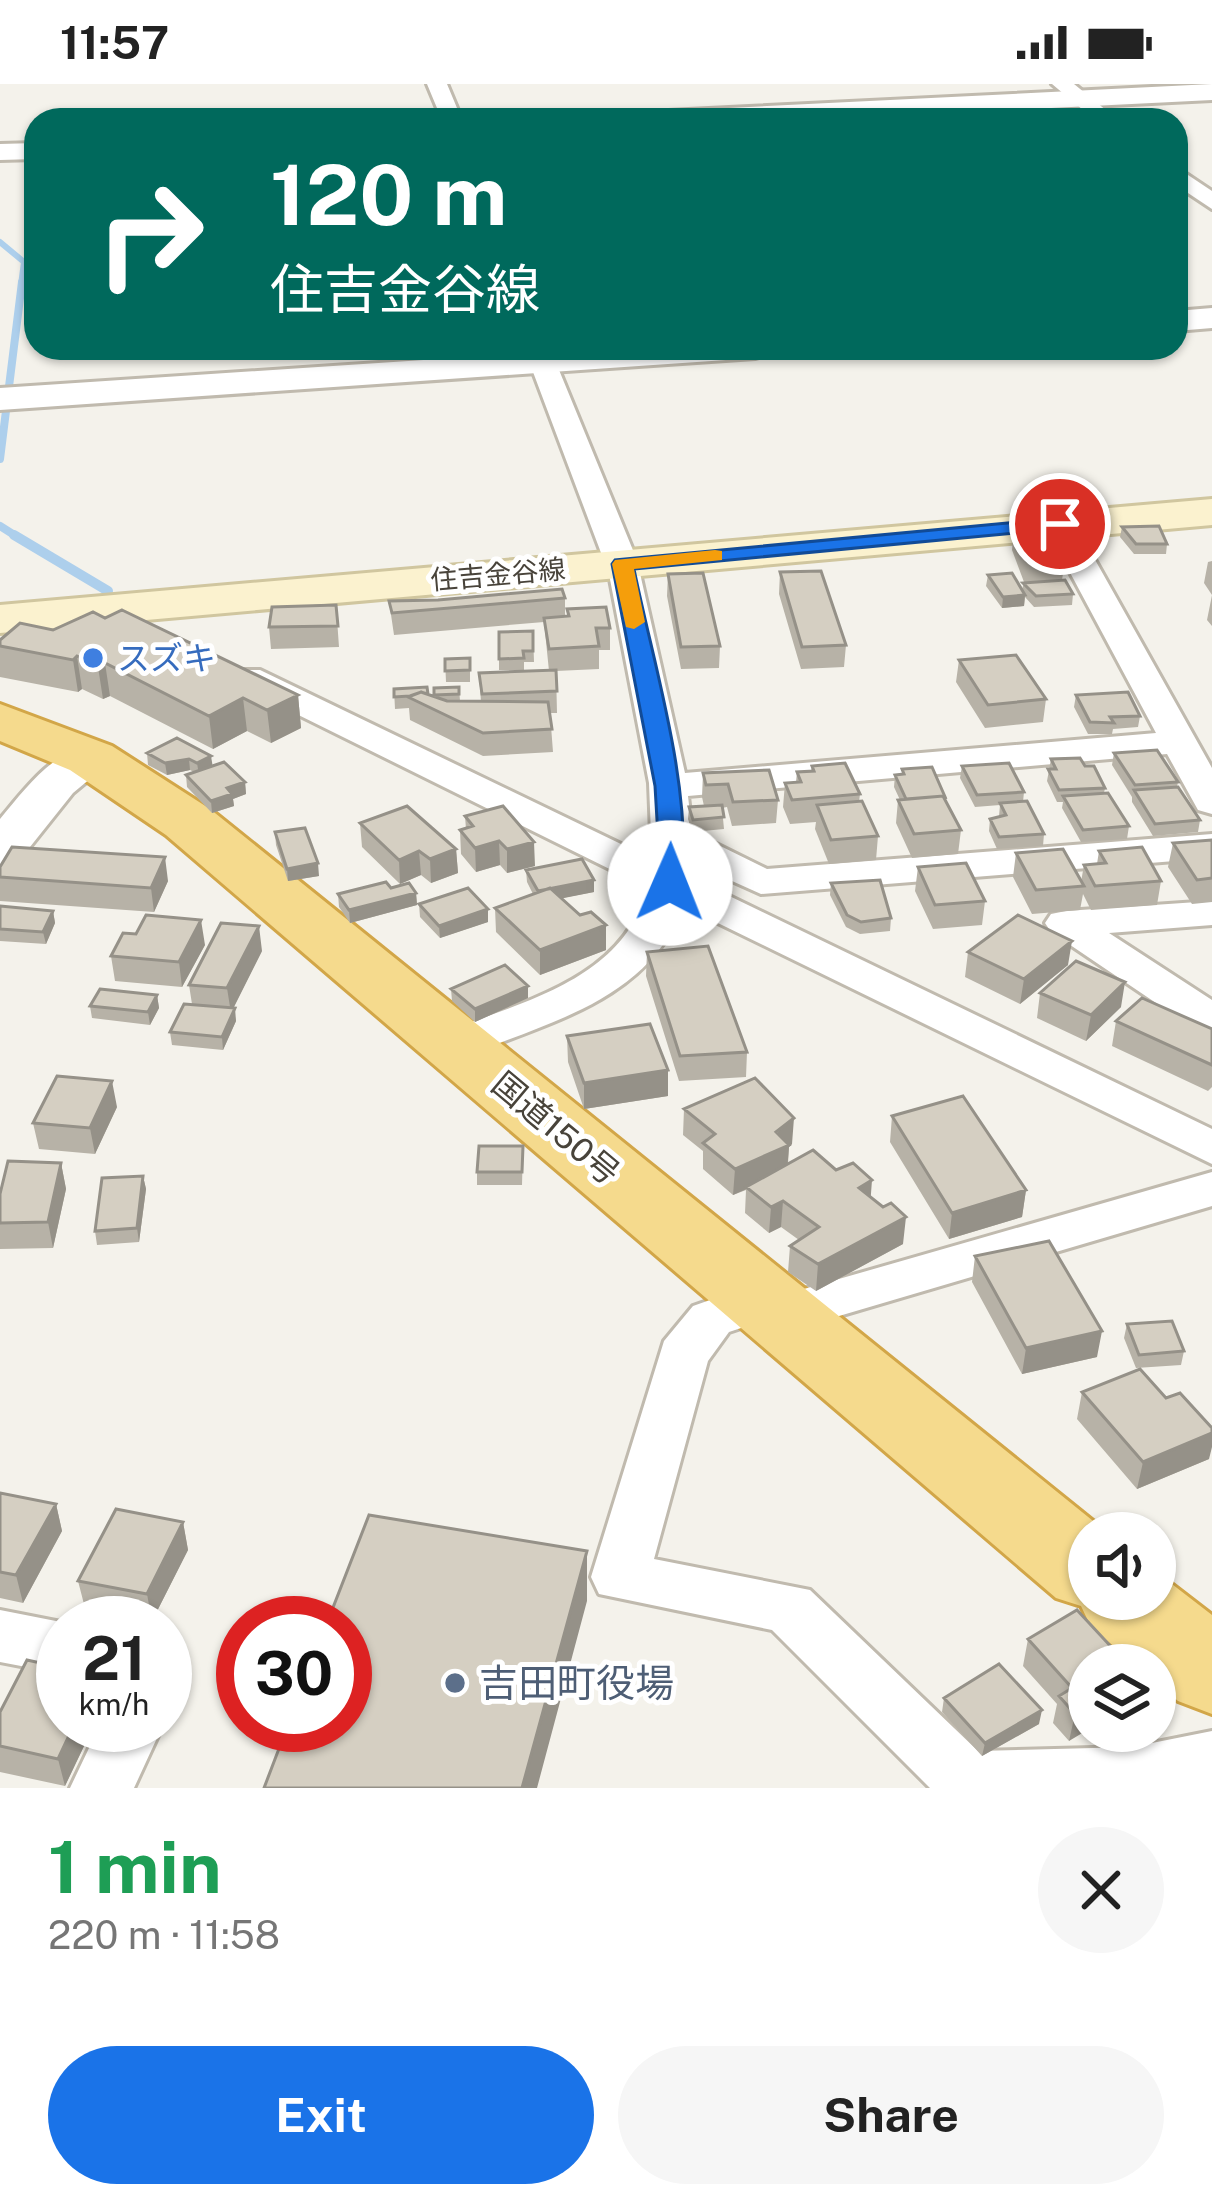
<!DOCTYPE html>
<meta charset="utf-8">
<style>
body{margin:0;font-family:"Public Sans","Noto Sans JP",sans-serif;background:#f6f6f6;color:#222;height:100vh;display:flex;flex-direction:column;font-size:45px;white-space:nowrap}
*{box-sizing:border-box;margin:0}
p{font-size:39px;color:#767676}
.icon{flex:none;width:66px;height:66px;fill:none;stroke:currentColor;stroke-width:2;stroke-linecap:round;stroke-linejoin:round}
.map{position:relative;height:1704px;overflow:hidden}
.details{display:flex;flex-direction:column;background:#fff;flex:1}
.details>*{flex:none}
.banner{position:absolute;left:24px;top:24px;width:1164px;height:252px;border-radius:36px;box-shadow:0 3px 9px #0004;background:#00695c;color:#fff;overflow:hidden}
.tools{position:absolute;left:1068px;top:1428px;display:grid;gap:24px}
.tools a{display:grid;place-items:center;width:108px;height:108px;border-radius:50%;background:#fff;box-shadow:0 3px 9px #0004;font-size:60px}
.speed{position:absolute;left:36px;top:1512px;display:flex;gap:24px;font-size:60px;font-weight:700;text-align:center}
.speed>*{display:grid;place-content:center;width:156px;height:156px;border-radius:50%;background:#fff;box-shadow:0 3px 9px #0004;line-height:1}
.speed small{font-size:30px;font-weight:400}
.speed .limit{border:18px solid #d22;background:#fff;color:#111}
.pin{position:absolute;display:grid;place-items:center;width:102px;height:102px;color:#fff;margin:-51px;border:6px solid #fff;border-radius:50%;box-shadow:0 3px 12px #0007}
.me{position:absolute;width:132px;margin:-66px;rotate:1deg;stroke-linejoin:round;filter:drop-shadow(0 0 9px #0008)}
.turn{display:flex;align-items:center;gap:42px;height:252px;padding:0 48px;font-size:54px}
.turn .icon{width:156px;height:156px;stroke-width:2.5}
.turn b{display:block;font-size:84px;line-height:102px}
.round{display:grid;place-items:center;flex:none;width:126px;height:126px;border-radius:63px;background:#f6f6f6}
.summary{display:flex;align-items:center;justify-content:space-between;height:204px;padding:0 48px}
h1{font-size:72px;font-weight:700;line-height:90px;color:#1e9e55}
.button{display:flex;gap:24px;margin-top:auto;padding:24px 48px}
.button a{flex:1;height:138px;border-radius:72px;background:#1a73e8;color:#fff;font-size:48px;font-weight:700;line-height:138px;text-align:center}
.button a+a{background:#f6f6f6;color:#222}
.status{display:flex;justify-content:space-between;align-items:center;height:84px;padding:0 60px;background:#fff;direction:ltr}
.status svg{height:33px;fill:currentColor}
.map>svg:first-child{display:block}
</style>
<div class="status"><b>11:57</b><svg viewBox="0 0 49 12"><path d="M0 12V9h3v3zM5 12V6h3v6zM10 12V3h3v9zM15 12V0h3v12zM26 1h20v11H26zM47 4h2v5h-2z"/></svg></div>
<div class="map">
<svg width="1212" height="1704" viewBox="0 0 1212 1704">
<rect width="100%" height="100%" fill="#f4f2eb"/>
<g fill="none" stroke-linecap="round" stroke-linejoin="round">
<path stroke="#adcfec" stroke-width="6" d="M0 158 24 178 21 201"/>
<path stroke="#adcfec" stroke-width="8" d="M0 375 22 198
M0 442 19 454"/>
<path stroke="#adcfec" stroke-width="10" d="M14 451 108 507"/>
<g stroke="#c0baae" stroke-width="6">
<path id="minor" d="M427 0H447L462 36H442Z
M1052 0H1074L1118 36H1095Z
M1176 83 1212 107V125L1176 101Z
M524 264H550L637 476 685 689 1156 649 1044 440 1060 431 1071 433 1212 684V730L1198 726 1167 670 688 712 692 748 767 785 1212 750V774L761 810 692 779 690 793 1212 1045V1080L683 822C650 914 553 937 471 970L455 974 439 970 433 960 439 950C520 918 622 898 648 804L236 600 230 593 236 586H260L652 775 649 699 609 490Z
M1212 817V841L1109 849 1212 916V950L1196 946 1051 848 1045 839 1051 830 1066 827Z
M1212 1088V1122L778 1250 760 1244 756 1239 729 1248 708 1277 654 1475 810 1506 978 1667 1132 1663 1212 1647V1704H930L772 1546 599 1510 591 1493 664 1257 693 1222 761 1198 779 1204 783 1211Z
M0 1526 66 1539 63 1590 0 1578Z
M100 1641H163L134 1704H70Z"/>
</g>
<g stroke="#c0baae" stroke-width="6">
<path id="tertiary" d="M1212 0V16L805 36H635L648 28Z
M36 59V75L0 76V60Z
M1212 224V244L1176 247V227Z
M603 264H772L767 271 755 274 0 326V304Z
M91 660 108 664 115 674 73 709 18 778 0 782V735C26 704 50 670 91 660Z"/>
</g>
<g stroke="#d0c69f" stroke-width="6">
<path id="secondary" d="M1212 415V441L0 549V521Z"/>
</g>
<g stroke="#d2a648" stroke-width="6">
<path id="trunk" d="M0 620 112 662 210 725 1108 1449H1089V1515H1155V1487L1212 1531V1630L1178 1617 1155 1598V1581H1136L1091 1543 1081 1522 1056 1514 166 751 70 686 0 657Z"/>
</g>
<use href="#minor" fill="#fff" fill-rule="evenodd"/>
<use href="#tertiary" fill="#fff" fill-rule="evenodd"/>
<use href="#secondary" fill="#fbf2cf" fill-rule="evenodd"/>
<use href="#trunk" fill="#f5da8d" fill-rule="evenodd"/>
</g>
<path fill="#b7b2a7" d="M1122 443 1167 460 1166 470H1134L1120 453Z
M1014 445 1065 476 1062 496 1073 510 1072 521 1034 523 1025 513 1024 522 1002 524 986 502 988 491 1022 506 1024 498 1012 466Z
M1212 477V542L1207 536 1212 511 1204 499 1208 478Z
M780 488 846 561 844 583 801 585 779 510Z
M668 490 720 562 719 584 681 585 667 512Z
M565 514V533H567V525L610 544V566H599V585L556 587 557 629H550L553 668 483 672 410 636 409 624 395 625 394 605 434 613 459 603 460 617 481 618 479 589 549 587 544 538 394 551 389 517Z
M336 521 339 563 271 565 269 543Z
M533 547 534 578H524V586H499V548Z
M0 556 298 611 301 644 271 659 247 647 213 665 110 612 103 615 82 605 78 608 0 593Z
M470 574V598H446L445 575Z
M959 576 1046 615 1043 638 985 644 956 598Z
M1076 611 1140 632 1138 643 1113 645 1112 650H1088L1074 623Z
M177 654 212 682 245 698 246 710 233 715 234 722 212 729 187 703 186 691 194 688 190 686 167 691 148 681 147 669Z
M1114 669 1178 698 1177 703 1200 736 1198 748 1153 752 1132 718V713L1112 681Z
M1051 675 1085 682 1105 704 1104 709 1129 742 1127 755 1081 758 1062 724 1063 718H1057L1047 697Z
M812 682 860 710 859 718 878 752 876 776 829 780 815 745 816 738 790 740 783 723 785 699 796 698 797 688 811 687Z
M962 682 1024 708 1023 718 1044 750 1043 762 997 765 989 747 990 735 999 732 1000 721 975 723 960 694Z
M902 685 946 717 961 746 958 770 912 774 896 739 898 716H900L894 703 895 691 902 690Z
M703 689 778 716 776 739 732 742 727 723 722 724 724 745 692 748 688 735 689 723 704 722 702 713Z
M465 732 535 782 507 789 500 781 476 788 461 770 460 746 466 745Z
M360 739 456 765 458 789 431 799 421 791 400 800 362 763Z
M275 748 319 792 288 797 276 761Z
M1212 756V818L1192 820 1168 783 1173 759Z
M1099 767 1161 797 1157 821 1091 826 1083 810 1080 826 1032 830 1013 793 1016 769 1081 798 1084 781 1097 780Z
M0 783 168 797 154 828 0 817Z
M918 783 985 817 982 841 933 845 915 807Z
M526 786 594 808 562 814 606 866 540 891 496 848 495 824 533 810 527 798Z
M831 799 891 834 890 847 860 850 846 843 830 811Z
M416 809 417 821 350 839 339 823 338 810Z
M419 820 488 838 440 854 420 833Z
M0 822 53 827 55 839 46 860 0 857Z
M205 861 182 903 115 897 111 872Z
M262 867 233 924 236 937 223 966 172 961 170 948 192 920 189 901Z
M647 868 747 968 746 993 679 997 646 892Z
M968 868 1068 881 1020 920 965 893Z
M451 905 528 914 475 938 452 917Z
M1040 909 1121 923 1086 957 1037 934Z
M157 911 159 924 150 941 92 934 90 922Z
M1116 937 1212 945V1003L1208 1007 1112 962Z
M567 952 668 986V1012L584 1025 568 978Z
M117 1023 95 1070 39 1065 33 1039Z
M684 1025 792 1060 789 1063 788 1080 871 1113 903 1160 816 1207 788 1188 790 1162 799 1156 781 1143 769 1149 745 1129 746 1106 733 1111 703 1085V1067L683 1051Z
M892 1032 1026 1106 1022 1133 949 1155 890 1058Z
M523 1062 522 1101H477V1088Z
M61 1079 66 1105 53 1164 0 1165V1110Z
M143 1092 146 1105 139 1158 97 1161 95 1147Z
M975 1172 1097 1273 1022 1290 972 1198Z
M1127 1240 1184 1267 1181 1281 1136 1284 1124 1254Z
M1082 1308 1209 1375 1137 1405 1077 1335Z
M0 1409 56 1420 62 1447 23 1519 0 1514Z
M183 1438 188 1466 152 1537 85 1524 78 1497Z
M1028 1555 1128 1581 1069 1657 1053 1639 1057 1620 1023 1582Z
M944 1614 1039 1640 982 1672 942 1628Z
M0 1628 63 1641H94L65 1702 0 1688Z"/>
<path fill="#959188" d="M1025 511 1024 522 1002 524 1003 513Z
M77 572 82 605 78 608 73 576Z
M105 579 110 612 103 615 98 583Z
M298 611 301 644 271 659 267 626Z
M243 614 247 647 213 665 209 632Z
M211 672 213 684 199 691 197 679Z
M189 675 190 686 167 691 165 679Z
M245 698 246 710 233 715 234 722 212 729 211 717 227 704Z
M499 757 500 781 476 788 475 764Z
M534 758 535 782 507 789V765Z
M456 765 458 789 431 799 430 775Z
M419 767 421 791 400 800 399 776Z
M165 773 168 797 154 828 151 804Z
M318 779 319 792 288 797 287 785Z
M594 796V808L539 819 538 807Z
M416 809 417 821 350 839 349 826Z
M488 825V838L440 854 439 842Z
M53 827 55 839 46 860 43 848Z
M201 836 205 861 182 903 179 878Z
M606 841V866L540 891V866Z
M259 842 262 867 231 929 227 904Z
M1072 857 1068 881 1020 920 1024 895Z
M1125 898 1121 923 1086 957 1091 931Z
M528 902V914L475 938V925Z
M157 911 159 924 150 941 148 928Z
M235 924 236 937 223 966 222 953Z
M668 986V1012L584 1025V999Z
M112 997 117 1023 95 1070 90 1044Z
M794 1034 792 1060 789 1063 787 1087 733 1111 735 1085Z
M61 1079 66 1105 53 1164 48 1138Z
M143 1092 146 1105 139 1158 137 1144Z
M872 1096 870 1123 859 1104Z
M1026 1106 1022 1133 949 1155 952 1129Z
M783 1117 781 1143 769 1149 771 1123Z
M906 1133 903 1160 816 1207 818 1180Z
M1102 1247 1097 1273 1022 1290 1026 1264Z
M1212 1349V1363L1209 1375 1137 1405 1143 1378Z
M56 1420 62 1447 23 1519 16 1491Z
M183 1438 188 1466 152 1537 147 1510Z
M587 1467V1517L537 1704H522Z
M1089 1621V1645L1069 1657 1075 1630Z
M1042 1626 1039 1640 982 1672 985 1659Z
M74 1641H94L65 1702 58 1675Z"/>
<path fill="#d5cfc2" stroke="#959188" stroke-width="3" d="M1159 442 1167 460H1136L1122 443Z
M1014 445H1051L1065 476 1027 477Z
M821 487 846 561 802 563 780 488Z
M703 489 720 562 681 563 668 490Z
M1012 489 1025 511 1003 513 988 491Z
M1065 496 1073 510 1036 512 1023 499Z
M562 505 565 514 392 529 389 517 438 516Z
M336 521 338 542 269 543 272 523Z
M606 523 610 544H596L599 562 549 565 544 534 569 532 567 525Z
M122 526 298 611 267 626 243 614 209 632 105 579 98 583 77 572 73 576 0 562V556L20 539 53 546 93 528 105 534Z
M533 547V567H523L524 574 499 575V548Z
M1016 571 1046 615 988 621 959 576Z
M470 574V586L445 587V575Z
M556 586 557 607 482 610 479 589Z
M427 603 428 610 421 608 410 612 394 613V605Z
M459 603V610L434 611V604Z
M421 608 447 617 548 618 552 645 483 649 408 613Z
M1128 608 1140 632 1110 633 1114 639 1090 638 1076 611Z
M177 654 211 672 197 679 189 675 165 679 147 669Z
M1157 666 1178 698 1135 701 1114 669Z
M1080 674 1085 682H1094L1105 704 1059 706 1048 685H1056L1051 675Z
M224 678 245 698 227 704 232 710 211 717 186 691Z
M845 679 860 710 792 716 785 699 801 698 797 688 814 687 812 682Z
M1009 679 1024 708 977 711 962 682Z
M932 683 946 715 943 712 906 715 895 691 904 690 902 685Z
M769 686 778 716 733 718 728 700 706 701 703 689Z
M1178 703 1200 736 1155 740 1134 706Z
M1108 709 1129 742 1083 746 1063 712Z
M943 712 961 746 914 750 898 716Z
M862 717 878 752 831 756 817 721Z
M1027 717 1044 750 999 753 990 735 1006 731 1000 719Z
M722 721 724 733 693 736 689 723Z
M407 722 456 765 430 775 419 767 399 776 360 739Z
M503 722 534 758 507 765 499 757 475 764 460 746 473 742 465 732Z
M305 744 318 779 287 785 275 748Z
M1212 756V794L1197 796 1173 759Z
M12 763 165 773 151 804 0 793V783Z
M1142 763 1161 797 1095 802 1084 781 1106 779 1099 767Z
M1063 765 1084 802 1036 806 1016 769Z
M582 775 594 796 538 807 526 786Z
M966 779 985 817 935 821 918 783Z
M880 796 891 834 861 838 847 831 831 799Z
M386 798 391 804 409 799 416 809 349 826 338 810Z
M468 804 488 825 439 842 419 820Z
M550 804 580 831 591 828 606 841 540 866 495 824Z
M0 822 53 827 43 848 0 845Z
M146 831 201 836 179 878 111 872 123 849 136 850Z
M1018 831 1072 857 1024 895 968 868Z
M221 839 259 842 227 904 189 901Z
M708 862 747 968 680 972 647 868Z
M1076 877 1125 898 1091 931 1040 909Z
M505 881 528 902 475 925 451 905Z
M100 905 157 911 148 928 90 922Z
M1142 914 1212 945V981L1116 937Z
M184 920 235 924 222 953 170 948Z
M650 940 668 986 584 999 567 952Z
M57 992 112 997 90 1044 33 1039Z
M755 994 794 1034 776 1048 789 1061 735 1085 703 1059 715 1050 684 1025Z
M963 1012 1026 1106 952 1129 892 1032Z
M479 1062H523L522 1088H477Z
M813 1066 836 1086 853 1079 872 1096 859 1104 883 1123 891 1119 906 1133 818 1180 790 1162 819 1143 783 1117 771 1123 746 1103Z
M8 1077 61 1079 48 1138 0 1139V1110Z
M143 1092 137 1144 95 1147 102 1094Z
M1049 1157 1102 1247 1026 1264 975 1172Z
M1172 1237 1184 1267 1139 1271 1127 1240Z
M1140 1285 1166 1314 1180 1309 1212 1344V1349L1143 1378 1082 1308Z
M0 1409 56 1420 16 1491 0 1488Z
M116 1425 183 1438 147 1510 78 1497Z
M369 1431 587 1467 522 1704H264L288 1641H345V1539H327Z
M1077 1526 1128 1581H1089V1621L1075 1630 1059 1612 1072 1604 1028 1555Z
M27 1576 63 1584V1641H74L58 1675 0 1662V1628Z
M999 1580 1042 1626 985 1659 944 1614Z"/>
<path fill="#1a73e8" stroke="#114b97" stroke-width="3" d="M1060 434 1070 440 1067 444 634 485C655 587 690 694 683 799L670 807 661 804 655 702 612 480 615 476Z"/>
<path fill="#f59e0b" d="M715 466 722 467V476L634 485 645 538 634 545 626 543 612 480 615 476Z"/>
<circle fill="#3f7fe0" stroke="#fff" stroke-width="4.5" cx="93" cy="574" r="12"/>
<circle fill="#5c6f8a" stroke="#fff" stroke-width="4.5" cx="455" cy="1599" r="12"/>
<g text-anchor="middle" stroke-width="10" stroke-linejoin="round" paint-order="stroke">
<g font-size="27" fill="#48433a" stroke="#fff">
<text transform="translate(498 491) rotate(-5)" y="9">住吉金谷線</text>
</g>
<g font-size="33" fill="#366cbe" stroke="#fff" text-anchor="start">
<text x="117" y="586">スズキ</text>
</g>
<g font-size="33" fill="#48433a" stroke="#fff">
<text transform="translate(556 1044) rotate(40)" y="12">国道150号</text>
</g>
<g font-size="39" fill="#4e5e75" stroke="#fff" text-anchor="start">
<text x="479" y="1613">吉田町役場</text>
</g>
</g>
</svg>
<div class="tools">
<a><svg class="icon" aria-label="sound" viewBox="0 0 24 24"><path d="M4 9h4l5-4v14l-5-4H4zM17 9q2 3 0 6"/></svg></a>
<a><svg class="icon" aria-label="layers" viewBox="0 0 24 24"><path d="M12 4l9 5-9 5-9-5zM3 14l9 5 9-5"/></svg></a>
</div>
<div class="speed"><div>21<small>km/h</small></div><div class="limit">30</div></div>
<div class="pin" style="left:1060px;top:440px;background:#d93025"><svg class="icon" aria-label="arrive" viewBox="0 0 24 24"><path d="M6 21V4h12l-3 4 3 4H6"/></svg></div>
<svg class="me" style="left:670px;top:799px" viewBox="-20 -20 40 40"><circle r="19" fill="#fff"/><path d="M0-13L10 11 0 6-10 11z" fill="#1a73e8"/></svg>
<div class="banner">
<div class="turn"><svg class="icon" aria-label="right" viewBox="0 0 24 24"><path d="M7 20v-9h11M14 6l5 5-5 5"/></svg><div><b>120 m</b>住吉金谷線</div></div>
</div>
</div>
<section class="details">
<div class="summary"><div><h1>1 min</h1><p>220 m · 11:58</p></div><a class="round"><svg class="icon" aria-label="close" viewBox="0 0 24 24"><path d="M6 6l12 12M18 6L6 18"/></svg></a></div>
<div class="button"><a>Exit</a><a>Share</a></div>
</section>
